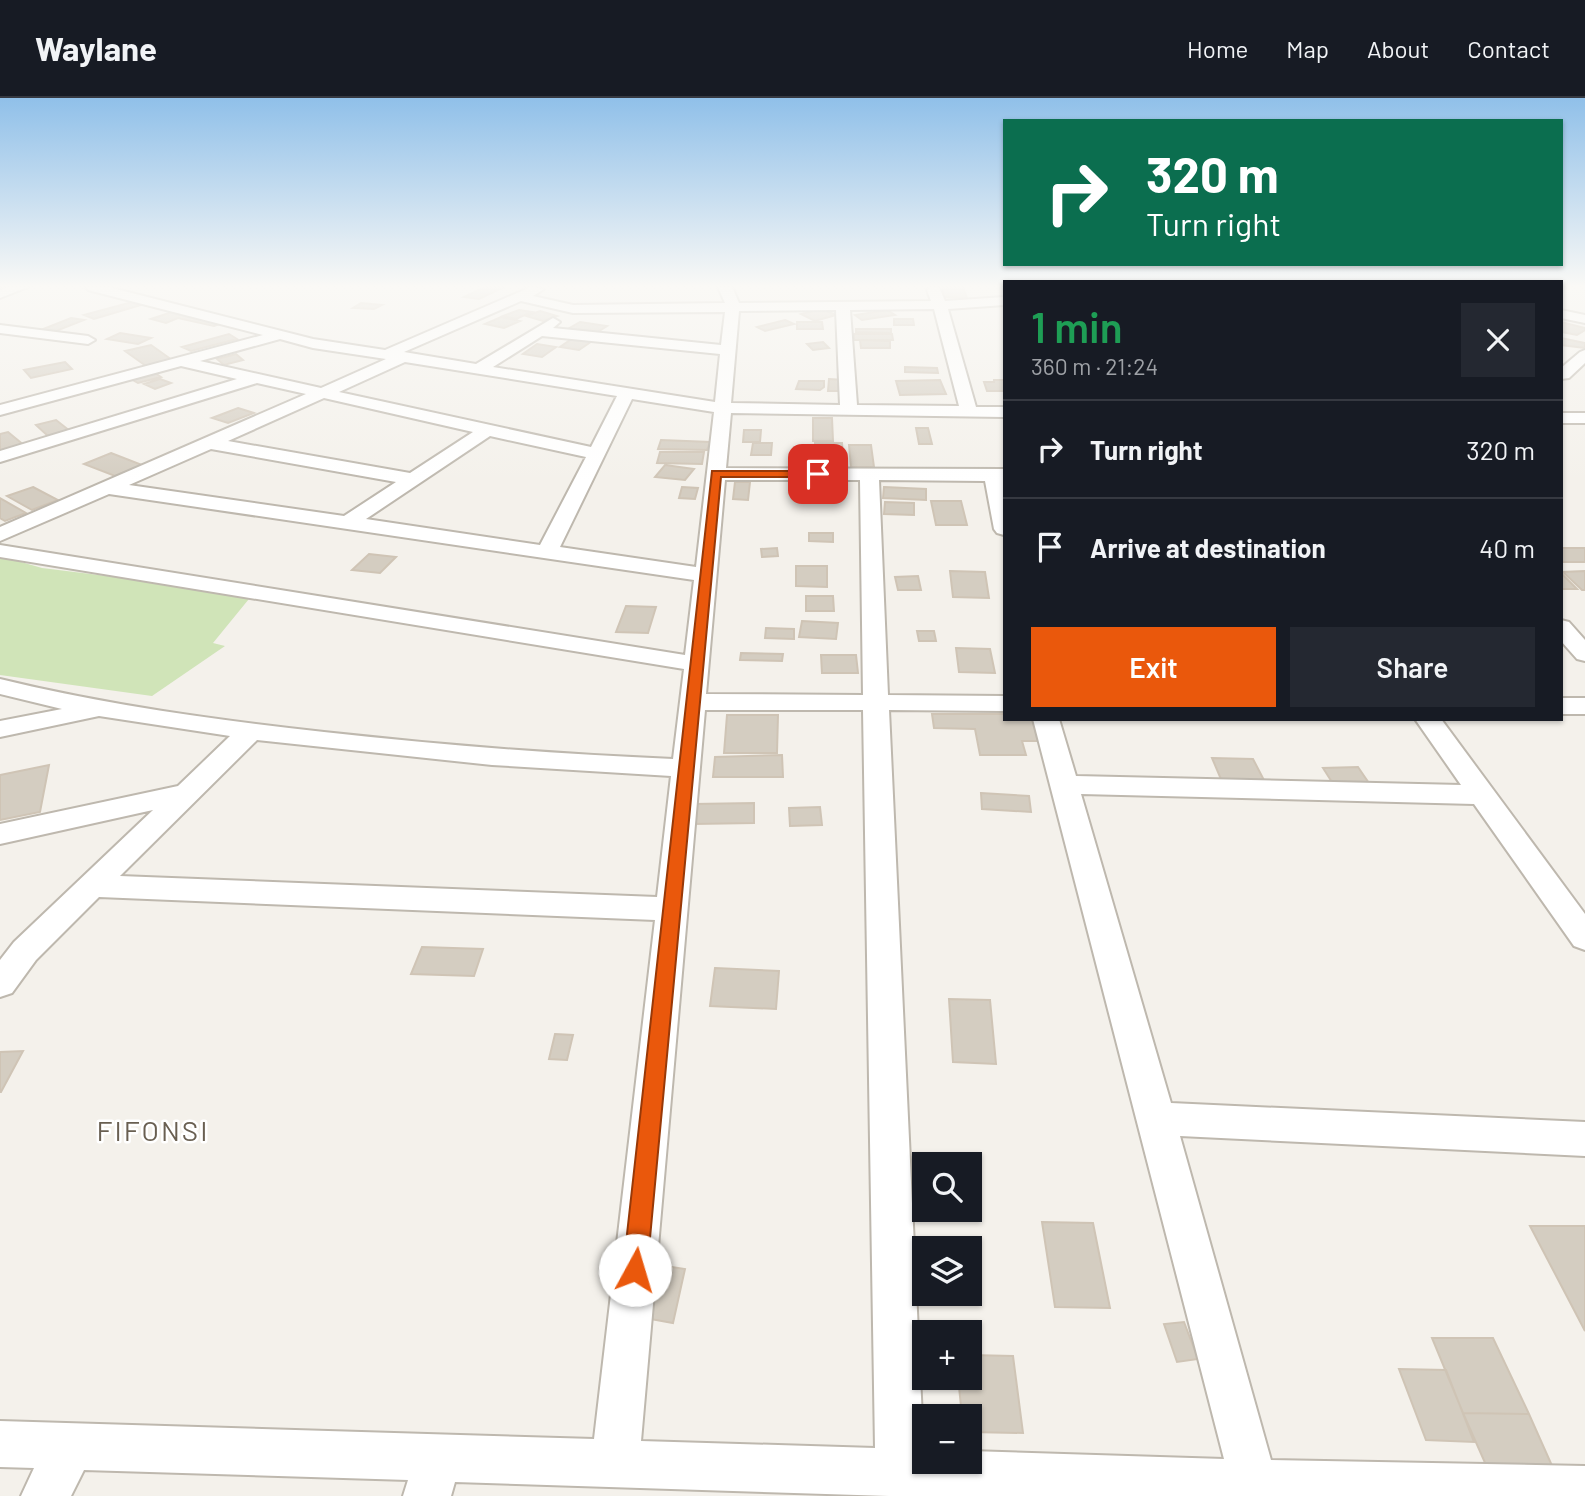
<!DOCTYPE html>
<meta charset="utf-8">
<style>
body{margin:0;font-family:Barlow,sans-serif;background:#242831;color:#f1f3f6;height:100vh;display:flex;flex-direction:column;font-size:26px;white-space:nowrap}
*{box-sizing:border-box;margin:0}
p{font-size:23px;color:#9ea1a6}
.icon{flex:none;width:38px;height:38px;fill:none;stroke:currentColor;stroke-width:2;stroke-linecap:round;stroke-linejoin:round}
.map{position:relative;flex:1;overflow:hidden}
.panel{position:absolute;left:1003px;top:182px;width:560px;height:441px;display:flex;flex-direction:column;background:#171b24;border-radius:0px;box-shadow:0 2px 5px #0004}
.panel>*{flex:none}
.guide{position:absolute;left:1003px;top:21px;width:560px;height:147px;border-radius:0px;box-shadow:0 2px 5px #0004;background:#0b6e4f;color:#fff;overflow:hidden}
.controls{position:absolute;left:912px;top:1054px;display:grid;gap:14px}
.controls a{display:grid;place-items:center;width:70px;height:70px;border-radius:0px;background:#171b24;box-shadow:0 2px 5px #0004;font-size:35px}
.pin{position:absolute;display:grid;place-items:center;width:60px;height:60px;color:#fff;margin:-30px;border-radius:14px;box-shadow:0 4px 10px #0006}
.me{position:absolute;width:77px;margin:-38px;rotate:6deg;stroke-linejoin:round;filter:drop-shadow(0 0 5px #0008)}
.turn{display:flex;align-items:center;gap:24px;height:147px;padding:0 28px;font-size:32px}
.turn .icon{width:91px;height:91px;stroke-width:2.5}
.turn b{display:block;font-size:49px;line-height:60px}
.round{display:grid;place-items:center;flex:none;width:74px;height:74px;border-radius:0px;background:#242831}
.headline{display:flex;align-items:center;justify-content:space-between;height:119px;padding:0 28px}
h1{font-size:42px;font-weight:600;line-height:52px;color:#1e9e55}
.primary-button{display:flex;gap:14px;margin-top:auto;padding:14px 28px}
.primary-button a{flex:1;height:80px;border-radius:0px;background:#ea580c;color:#fff;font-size:28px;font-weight:600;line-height:80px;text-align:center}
.primary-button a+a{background:#242831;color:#f1f3f6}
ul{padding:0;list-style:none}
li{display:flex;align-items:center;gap:21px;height:98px;padding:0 28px;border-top:2px solid #363941}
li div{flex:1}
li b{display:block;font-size:26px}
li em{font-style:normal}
header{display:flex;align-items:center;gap:42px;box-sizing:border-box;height:98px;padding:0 35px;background:#171b24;border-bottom:2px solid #363941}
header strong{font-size:33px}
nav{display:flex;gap:38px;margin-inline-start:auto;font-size:24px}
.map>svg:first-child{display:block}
</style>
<header>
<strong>Waylane</strong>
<nav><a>Home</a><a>Map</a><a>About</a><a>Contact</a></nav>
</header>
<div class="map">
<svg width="1585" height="1398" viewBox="0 0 1585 1398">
<rect width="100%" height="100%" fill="#f4f1eb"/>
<path fill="#d0e4b8" d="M0 458 42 470 253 496 213 545 225 548 152 598 0 577Z"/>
<path fill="#d4cdc1" stroke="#cfc4b5" stroke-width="2" d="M485 189H504L479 201 464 199Z
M943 189H963L967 200 943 199Z
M132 204 141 207 94 221 84 217Z
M361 205 382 207 374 211 353 210Z
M181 211 231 222 214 228 178 220 166 225 151 221Z
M822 211 836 217 815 223 801 216Z
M519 212 532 214 516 221 503 218Z
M887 212 895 217 862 222 855 217Z
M540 213 557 218 543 223 526 218Z
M501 219 520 223 504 230 485 226Z
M71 220 84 222 56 233 43 231Z
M894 221H913L914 227H894Z
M785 222 794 226 765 233 757 229Z
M580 224 607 228 596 235 568 231Z
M797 224H822L823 231H797Z
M1561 224 1585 230V232L1577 237 1561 234Z
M856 231H891V235L856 234Z
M120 235 151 240 138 246 107 241Z
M229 236 237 241 191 253 182 249Z
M854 236H892L893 242H854Z
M573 240 592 243 579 252 560 249Z
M1561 240 1585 245V250L1561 247Z
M860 242 890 243V250H861Z
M823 244 829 250 813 252 807 246Z
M537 246 556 249 542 259 523 256Z
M151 247 172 262 146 268 125 253Z
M236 256 243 262 224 267 217 261Z
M65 264 72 271 31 280 24 272Z
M905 269 937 270 938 275 905 274Z
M155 275 161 279 138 285 131 281Z
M160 281 171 285 155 291 144 286Z
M829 281 844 282V293H828Z
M940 282 946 296 900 297 896 283Z
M994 282H1004V293H987L984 284H994Z
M799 283H824V289L820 292 796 291Z
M238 310 254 315 228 325 212 320Z
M813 320H832L833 343H813Z
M56 322 70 333 49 339 36 327Z
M916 330H928L932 346H919Z
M744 332H761L760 344H743Z
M8 334 25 348 0 355V336Z
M661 342 710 344 707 352 658 351Z
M753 345H772L771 357H751Z
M815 345H842L844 369H816Z
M849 347H871L874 369H851Z
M660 354H704L702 366 657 365Z
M111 355 142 367 115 378 84 366Z
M665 367 694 371 685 382 655 379Z
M735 384H750L748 402 733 401Z
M33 389 58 402 32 412 7 398Z
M682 389 698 390 695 401 679 400Z
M884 389 926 391V402L883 400Z
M0 400 26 415 5 423 0 420Z
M931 403H961L967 427H936Z
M885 404 914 405V417L884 416Z
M809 435H833V444L809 443Z
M777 450 778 458 762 459 761 451Z
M1561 450H1585V464H1561Z
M369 456 396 459 380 475 352 472Z
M796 468H827V489L796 488Z
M950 473 985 474 989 500 953 499Z
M1585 473V492H1582L1563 474Z
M1561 475 1577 491H1561Z
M918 478 921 492H898L895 479Z
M806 498H833L834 513H806Z
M626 508 656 509 648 535 616 534Z
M802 523 838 525 836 541 799 539Z
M766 530 794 531V541L765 540Z
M917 533H934L936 543H919Z
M956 550 990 551 995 575 959 574Z
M741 555 783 556 782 563 740 562Z
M821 557H856L858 575H822Z
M932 616H1004V621H1032L1038 643H1022L1026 657H980L975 631 934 630Z
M727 617H778L777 655H724Z
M782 657 783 679H713L715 659Z
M1212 660 1253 661 1266 686H1223Z
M49 667 40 714 0 722V677Z
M1358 669 1373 691 1337 692 1323 670Z
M981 695 1029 698 1031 714 982 711Z
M754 705V725L693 726 694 706Z
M820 709 822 727 790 728 789 710Z
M422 849 483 851 474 878 411 876Z
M715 870 779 873 776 911 710 908Z
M949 901 990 902 996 966 953 964Z
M555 936 573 937 567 962 549 961Z
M23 953 1 994H0V954Z
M1042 1124 1093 1125 1110 1210 1055 1209Z
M1530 1128H1585V1233Z
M659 1167 685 1171 673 1225 645 1220Z
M1184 1224 1198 1261 1177 1264 1164 1226Z
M1432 1240H1493L1529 1316 1463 1315Z
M970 1257 1013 1258 1023 1335 970 1334V1318H962L958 1279H970Z
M1399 1271 1446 1272 1474 1344 1426 1342Z
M1463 1315 1529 1316 1553 1370 1486 1367Z"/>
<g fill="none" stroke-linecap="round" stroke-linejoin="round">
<g stroke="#beb8ae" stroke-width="4">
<path id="street" d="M8 189H28L0 200V192Z
M86 189H108L313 241 385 252 531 189 544 191 533 198 573 207 725 205 718 189H732L739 205 931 203 927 192 931 189H939L945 203 1004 199V207L948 211 976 309H1004V319L731 315 726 370 1004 371V437L997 435 994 431 985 383 879 382 888 597 1004 598V613L889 612 924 1363H970V1353L1224 1361 1033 621H1059L1076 678 1461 687 1415 621H1441L1585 816V852L1574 848 1474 706 1081 696 1171 1005 1585 1024V1058L1180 1038 1271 1362 1585 1368V1398H889L455 1384 451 1398H403L408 1382 84 1372 71 1398H21L34 1370 0 1369V1323L594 1341 655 822 99 799 36 862 12 895 0 899V862L14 844 153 712 0 746V726L178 688 230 638 99 618 0 639V623L62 611 0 596V581C107 607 215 622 324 634 440 647 557 656 673 661L684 571 0 459V447L685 557 694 482 109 396 0 443V429L306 296 257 285 0 364V353L237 281 181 268 0 317V307L263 237 88 192ZM521 203 573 215 725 214 721 247 553 230 560 224 553 220 476 266 404 254ZM934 211 959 308 857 307 850 212ZM836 212 840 307 731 305 739 213ZM542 238 720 256 715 304 493 269ZM280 241 313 250 386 261 321 290 200 263ZM405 264 617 298 591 349 339 294ZM324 300 473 334 410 375 228 343ZM632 301 714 314 696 469 560 449ZM490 338 586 359 540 447 366 421ZM211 351 396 384 344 418 129 387ZM725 382H860L863 597 706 596ZM705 612H863L875 1350 641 1343ZM257 642 492 667 671 678 657 799 120 778Z
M1561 212 1585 217V225L1561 220Z
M0 227 88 238 95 242 88 246 0 235Z
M1585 252V265L1569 280 1561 281V270L1580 254Z
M1561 315H1585V325H1561Z
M1561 522 1569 524 1585 542V563L1577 561 1561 543Z
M1561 600H1585V616H1561Z"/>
</g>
<use href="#street" fill="#fff" fill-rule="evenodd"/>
</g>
<linearGradient id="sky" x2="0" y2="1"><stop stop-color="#90c0e9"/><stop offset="0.49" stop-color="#faf9f6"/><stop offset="1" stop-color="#faf9f6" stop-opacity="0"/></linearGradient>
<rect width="1585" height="384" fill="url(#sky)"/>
<path fill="#ea580c" stroke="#983908" stroke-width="2" d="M712 373H818L823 376 818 379H721L647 1172 643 1181 635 1184 627 1181 623 1172Z"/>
<g text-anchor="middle" stroke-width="5" stroke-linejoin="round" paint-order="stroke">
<g font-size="28" letter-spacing="2" fill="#695f51" stroke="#fff">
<text x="153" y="1043">FIFONSI</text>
</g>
</g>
</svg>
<div class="controls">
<a><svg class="icon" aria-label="search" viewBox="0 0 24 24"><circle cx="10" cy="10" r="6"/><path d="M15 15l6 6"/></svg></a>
<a><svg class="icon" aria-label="layers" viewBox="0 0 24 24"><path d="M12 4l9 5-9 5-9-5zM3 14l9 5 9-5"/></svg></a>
<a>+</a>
<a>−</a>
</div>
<div class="pin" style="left:818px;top:376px;background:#d93025"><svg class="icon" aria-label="arrive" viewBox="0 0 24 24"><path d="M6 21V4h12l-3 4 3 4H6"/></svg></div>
<svg class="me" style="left:635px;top:1172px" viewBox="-20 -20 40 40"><circle r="19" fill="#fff"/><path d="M0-13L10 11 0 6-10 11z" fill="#ea580c"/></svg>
<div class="guide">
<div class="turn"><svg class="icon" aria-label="right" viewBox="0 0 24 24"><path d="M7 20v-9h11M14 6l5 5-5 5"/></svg><div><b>320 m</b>Turn right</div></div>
</div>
<section class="panel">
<div class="headline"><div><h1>1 min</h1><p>360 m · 21:24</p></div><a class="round"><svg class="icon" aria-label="close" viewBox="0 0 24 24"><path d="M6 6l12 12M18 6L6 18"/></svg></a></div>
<ul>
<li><svg class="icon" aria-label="right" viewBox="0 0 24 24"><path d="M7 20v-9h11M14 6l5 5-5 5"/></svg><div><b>Turn right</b></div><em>320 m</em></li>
<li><svg class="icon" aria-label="arrive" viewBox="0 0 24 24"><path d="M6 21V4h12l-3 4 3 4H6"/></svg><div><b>Arrive at destination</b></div><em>40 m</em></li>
</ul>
<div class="primary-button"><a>Exit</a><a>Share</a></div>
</section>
</div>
